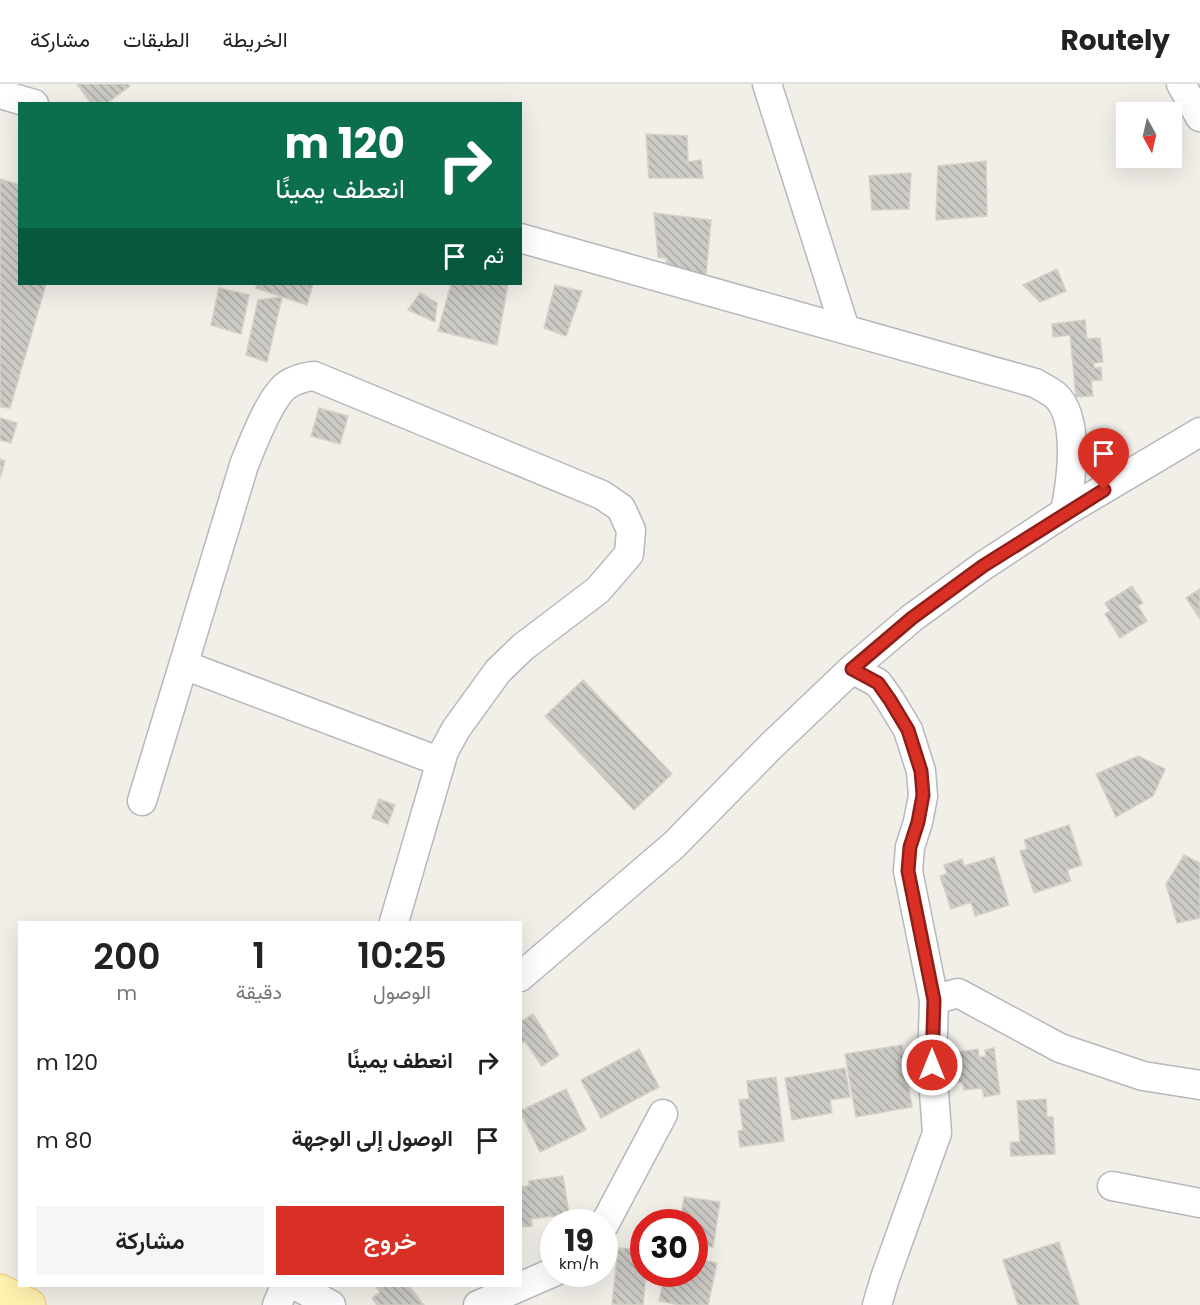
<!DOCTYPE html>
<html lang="ar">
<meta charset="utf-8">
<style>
body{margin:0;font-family:Poppins,Vazirmatn,sans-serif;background:#f6f6f6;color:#222;direction:rtl;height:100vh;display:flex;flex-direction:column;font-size:22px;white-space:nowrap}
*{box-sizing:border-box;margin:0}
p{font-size:20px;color:#767676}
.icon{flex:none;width:33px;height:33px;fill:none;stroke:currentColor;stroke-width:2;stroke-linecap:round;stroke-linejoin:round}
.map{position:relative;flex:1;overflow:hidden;direction:ltr}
.panel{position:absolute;left:18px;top:837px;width:504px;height:366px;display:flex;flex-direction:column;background:#fff;border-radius:0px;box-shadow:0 6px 24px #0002;direction:rtl}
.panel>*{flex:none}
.hud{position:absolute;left:18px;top:18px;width:504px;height:183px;border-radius:0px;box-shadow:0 6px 24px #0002;direction:rtl;background:#0b6e4f;color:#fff;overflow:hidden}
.needle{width:39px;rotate:172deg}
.buttons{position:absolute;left:1116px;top:18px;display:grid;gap:12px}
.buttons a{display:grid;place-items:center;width:66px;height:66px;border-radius:0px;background:#fff;box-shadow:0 6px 24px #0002;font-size:30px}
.speed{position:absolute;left:540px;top:1125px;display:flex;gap:12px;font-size:30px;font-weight:700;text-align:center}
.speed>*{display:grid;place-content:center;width:78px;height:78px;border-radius:50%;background:#fff;box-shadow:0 6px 24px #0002;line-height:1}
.speed small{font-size:15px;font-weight:400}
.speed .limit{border:9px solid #d22;background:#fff;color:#111}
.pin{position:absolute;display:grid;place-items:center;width:51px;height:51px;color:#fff;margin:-62px -26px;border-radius:50% 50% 50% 0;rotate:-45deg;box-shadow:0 0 6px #0007}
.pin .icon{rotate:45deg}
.me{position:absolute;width:66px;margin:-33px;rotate:0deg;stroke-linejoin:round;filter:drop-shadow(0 0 4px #0008)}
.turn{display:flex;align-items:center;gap:21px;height:126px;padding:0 18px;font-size:27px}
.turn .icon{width:78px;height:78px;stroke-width:2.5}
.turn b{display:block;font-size:42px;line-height:51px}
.then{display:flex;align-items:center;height:57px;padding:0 18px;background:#0003;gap:12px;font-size:22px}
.eta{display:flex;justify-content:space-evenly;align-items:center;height:102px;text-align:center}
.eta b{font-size:36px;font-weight:600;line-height:42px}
.action{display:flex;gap:12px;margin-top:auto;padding:12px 18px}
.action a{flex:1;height:69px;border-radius:0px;background:#d93025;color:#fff;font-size:24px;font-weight:600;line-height:69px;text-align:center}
.action a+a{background:#f6f6f6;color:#222}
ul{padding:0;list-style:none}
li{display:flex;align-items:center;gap:18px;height:78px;padding:0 18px}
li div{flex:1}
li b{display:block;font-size:22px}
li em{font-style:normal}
header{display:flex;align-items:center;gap:36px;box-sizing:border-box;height:84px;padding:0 30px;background:#fff;border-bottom:2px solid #e0e0e0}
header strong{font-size:28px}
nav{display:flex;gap:33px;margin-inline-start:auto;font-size:21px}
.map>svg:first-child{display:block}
</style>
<header>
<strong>Routely</strong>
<nav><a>الخريطة</a><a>الطبقات</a><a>مشاركة</a></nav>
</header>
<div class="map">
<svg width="1200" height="1221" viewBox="0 0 1200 1221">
<defs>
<pattern id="building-back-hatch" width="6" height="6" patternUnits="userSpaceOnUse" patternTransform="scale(1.5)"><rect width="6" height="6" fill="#cccac5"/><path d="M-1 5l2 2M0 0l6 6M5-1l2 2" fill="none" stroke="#a9a8a4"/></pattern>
</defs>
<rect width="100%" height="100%" fill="#f1efe8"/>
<path fill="url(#building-back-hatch)" stroke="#d6d1c6" stroke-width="1.5" d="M77 0H128L130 2 106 20H91Z
M646 50 687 52 688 78 701 76 703 94H649Z
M986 77 987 132 936 136 938 82Z
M911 89 909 125 872 126 869 92Z
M0 95 20 101V200H46L10 324 0 323Z
M654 129 711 136 706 191 669 195 666 174 658 173Z
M1057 185 1066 207 1040 218 1023 201Z
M257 200H313L307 221 256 204Z
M451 200H508L497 261 438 247Z
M555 201 582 207 566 252 544 244Z
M219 204 249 211 241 250 211 241Z
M420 209 437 219 435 238 408 226Z
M282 213 267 278 246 271 258 216Z
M1085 236 1087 255 1100 254 1103 278 1094 279V284L1101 283 1102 296 1091 297 1093 312 1076 313 1070 251 1053 253 1052 240Z
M319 324 348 332 340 360 311 352Z
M0 334 17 339 11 359 0 356Z
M0 375 5 377 0 394Z
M1132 502 1143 519 1138 522 1147 537 1120 554 1105 530 1110 527 1105 519Z
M1200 505V535L1186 514Z
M583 596 672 690 634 726 545 632Z
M1138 672 1165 685 1153 712 1116 733 1096 690Z
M379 715 395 721 388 740 372 734Z
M1069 741 1082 781 1067 786 1071 797 1034 809 1020 767 1027 765 1024 756Z
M1184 771 1200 779V834L1177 839 1166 800Z
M994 773 1009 821 975 832 971 818 951 825 940 792 947 790 944 781 962 775 964 782Z
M533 930 559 971 542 982 525 957 520 960V938Z
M902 961 912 1023 856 1033 845 970Z
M994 964 1000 1010 984 1013 982 1004 964 1006 962 998 948 1000 944 970 978 965 979 973 986 972 985 966Z
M639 965 659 1003 601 1034 581 996Z
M845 984 850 1013 830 1016 832 1029 792 1036 785 994Z
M776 993 784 1057 740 1063 738 1047 743 1046 739 1016 749 1015 747 997Z
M566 1005 586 1046 540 1068 520 1027Z
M1046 1015 1047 1033H1053L1055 1070 1011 1072 1010 1058H1020L1017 1017Z
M563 1092 569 1130 531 1135 532 1142 520 1143V1103L529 1102V1097Z
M684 1113 720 1118 713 1163 694 1161V1138H680Z
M1059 1158 1079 1221H1018L1003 1176Z
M618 1164 644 1166V1190H646L643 1221 612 1220Z
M694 1174 717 1179 708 1221H680L659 1217 665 1190H694Z
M375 1202H409L424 1221H377L372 1214 380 1208Z"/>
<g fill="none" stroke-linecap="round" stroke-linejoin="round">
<g stroke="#b5b8bc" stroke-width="31">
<path id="minor" d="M767 0 845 245
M1181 0 1200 33
M0 10 34 20
M520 154 1035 299C1042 303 1050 307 1055 311 1081 334 1071 399 1065 428
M184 581 441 678
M852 585 878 599 890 616 908 646 921 687 923 712 918 738 910 763 908 787 934 916
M142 717 244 381C252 361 270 313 287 301 296 295 303 293 314 292L602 411 621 424 631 446 629 470 598 506 523 563 498 587 456 645 444 667 394 838
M520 893 674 761 771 662 852 585 912 534 983 482 1065 428 1200 348
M1112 1102 1200 1119
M604 1141 663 1030
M297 1202 331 1221
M277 1221 285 1202
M478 1221 554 1188
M877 1221 885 1194 937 1049 932 981 934 916 958 909 1060 964 1143 992 1200 1001"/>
</g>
<g stroke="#f2c960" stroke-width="35">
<path id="major" d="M0 1207 29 1221"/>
</g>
<use href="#minor" stroke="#fff" stroke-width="28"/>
<use href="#major" stroke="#fff2af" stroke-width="33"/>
</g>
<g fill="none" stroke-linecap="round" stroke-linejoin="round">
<g stroke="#8d1f18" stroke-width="15">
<path id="route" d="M932 981 934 916 908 787 910 763 918 738 923 711 921 687 908 646 890 616 878 599 852 585 912 534 983 482 1104 406"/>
</g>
<use href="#route" stroke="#d93025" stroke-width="10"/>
</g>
</svg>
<div class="buttons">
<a><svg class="needle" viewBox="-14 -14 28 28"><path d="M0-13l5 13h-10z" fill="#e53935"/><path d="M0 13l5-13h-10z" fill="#767676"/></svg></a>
</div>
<div class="speed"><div>19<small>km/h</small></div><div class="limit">30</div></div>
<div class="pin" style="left:1104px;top:406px;background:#d93025"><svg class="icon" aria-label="arrive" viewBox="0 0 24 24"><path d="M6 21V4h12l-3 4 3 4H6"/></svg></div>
<svg class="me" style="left:932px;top:981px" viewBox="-20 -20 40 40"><circle r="17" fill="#d93025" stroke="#fff" stroke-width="3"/><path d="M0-11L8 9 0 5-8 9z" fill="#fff"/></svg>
<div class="hud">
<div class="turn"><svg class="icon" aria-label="right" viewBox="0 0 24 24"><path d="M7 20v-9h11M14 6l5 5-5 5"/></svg><div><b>120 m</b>انعطف يمينًا</div></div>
<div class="then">ثم<svg class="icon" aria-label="arrive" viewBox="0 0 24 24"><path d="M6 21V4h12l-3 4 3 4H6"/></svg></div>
</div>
<section class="panel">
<div class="eta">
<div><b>10:25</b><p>الوصول</p></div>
<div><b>1</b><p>دقيقة</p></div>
<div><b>200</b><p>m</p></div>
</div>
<ul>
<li><svg class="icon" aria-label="right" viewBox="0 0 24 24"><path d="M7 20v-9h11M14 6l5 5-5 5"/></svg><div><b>انعطف يمينًا</b></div><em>120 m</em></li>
<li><svg class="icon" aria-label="arrive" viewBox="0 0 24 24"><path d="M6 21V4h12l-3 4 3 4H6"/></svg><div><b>الوصول إلى الوجهة</b></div><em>80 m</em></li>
</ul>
<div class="action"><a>خروج</a><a>مشاركة</a></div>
</section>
</div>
